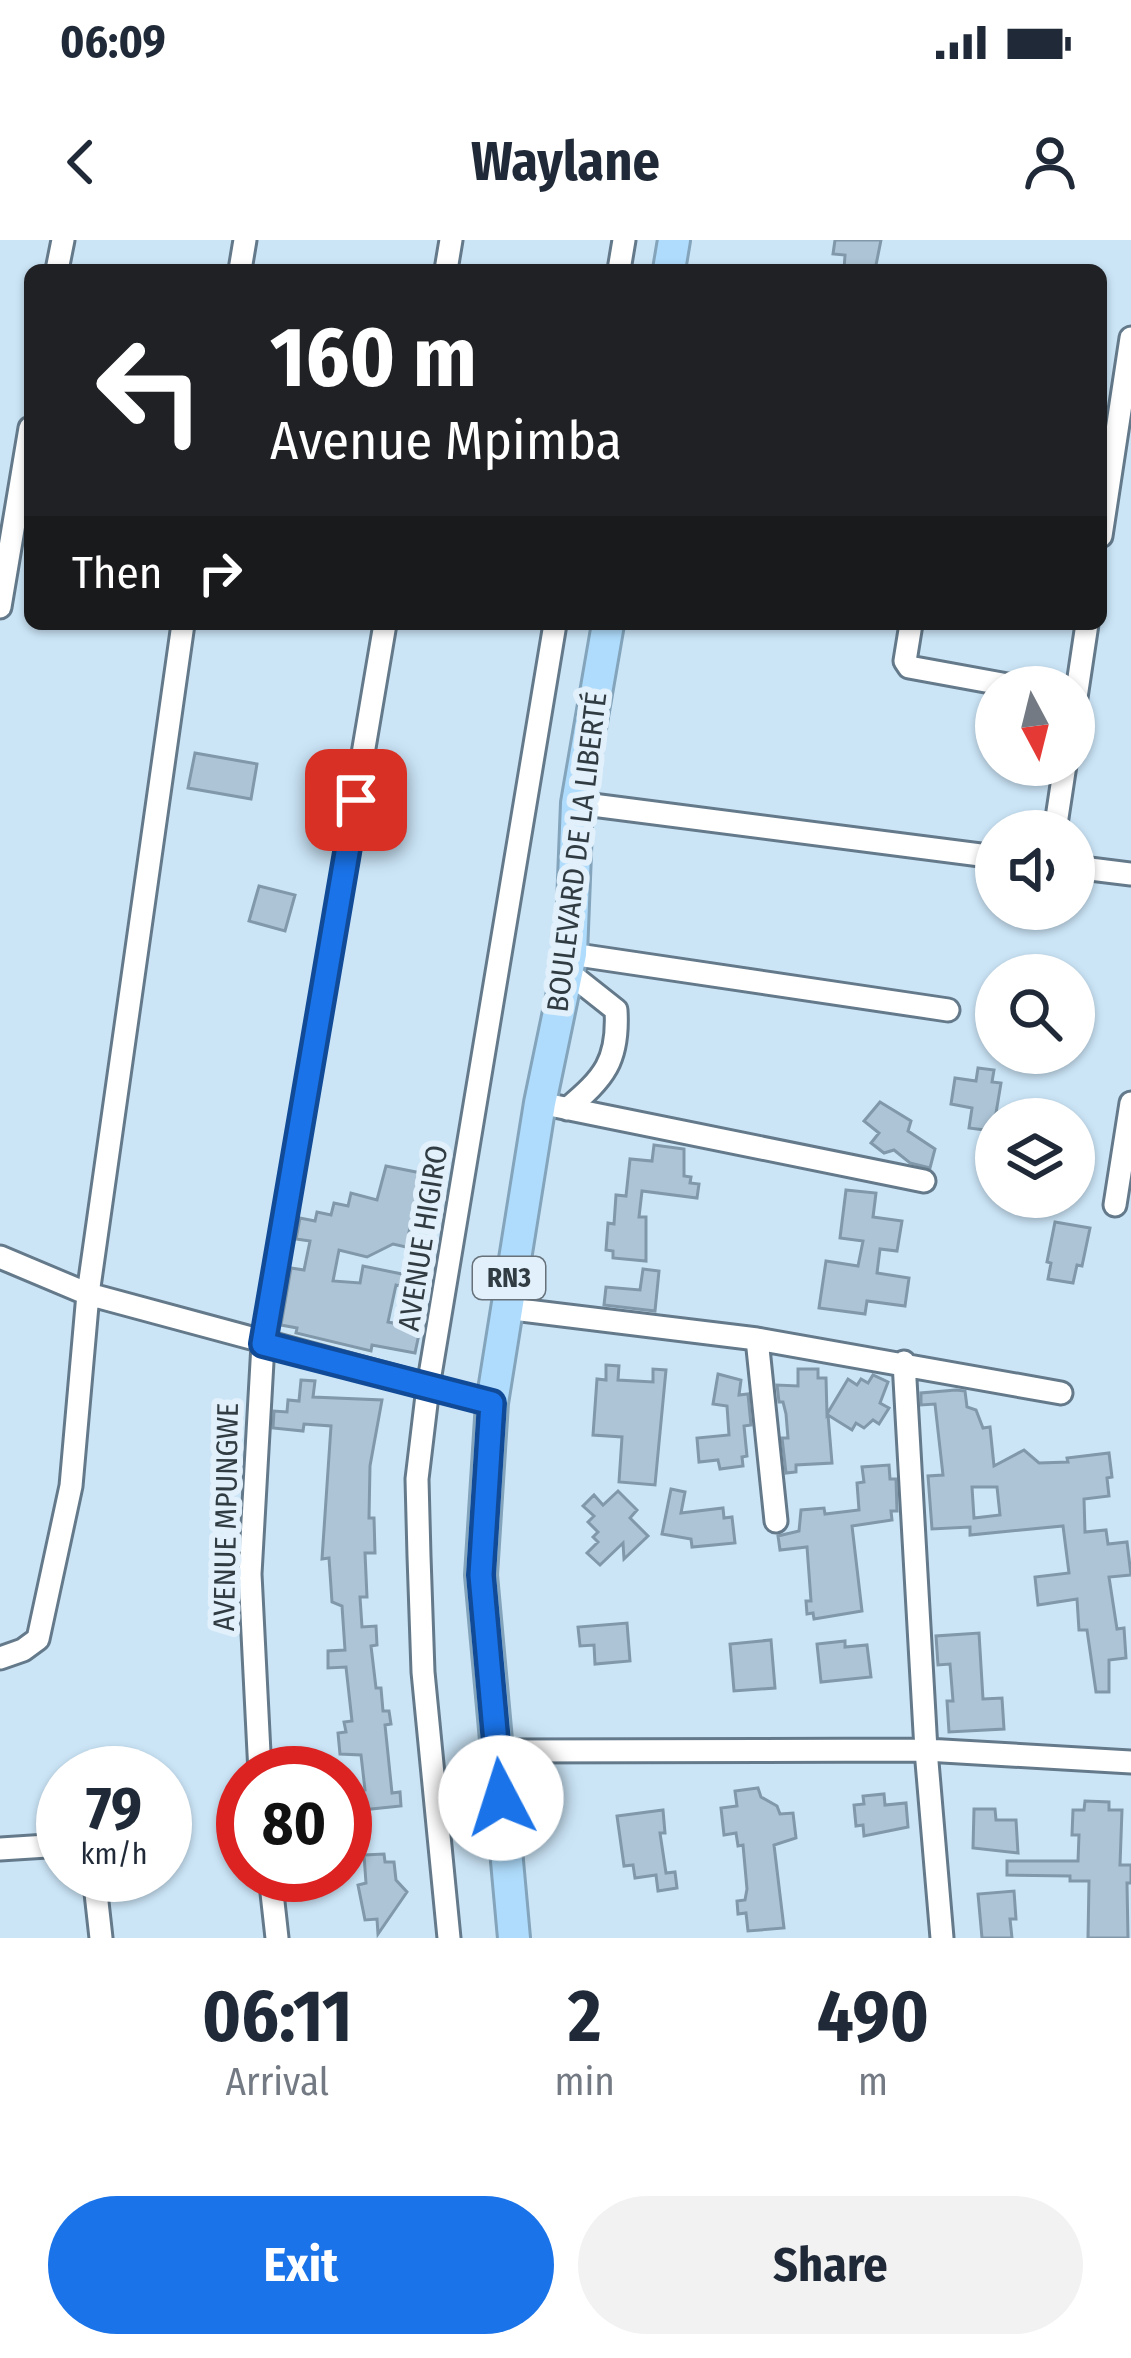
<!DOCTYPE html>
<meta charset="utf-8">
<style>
body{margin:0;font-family:"Fira Sans Condensed",sans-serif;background:#f2f2f3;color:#1f2937;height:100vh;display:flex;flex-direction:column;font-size:45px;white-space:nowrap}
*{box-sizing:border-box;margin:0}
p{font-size:39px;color:#747a83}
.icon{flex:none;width:66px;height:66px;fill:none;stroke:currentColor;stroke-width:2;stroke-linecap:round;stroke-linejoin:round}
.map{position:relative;height:1698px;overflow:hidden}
.details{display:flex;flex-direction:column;background:#fff;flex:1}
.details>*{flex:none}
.hud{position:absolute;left:24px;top:24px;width:1083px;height:366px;border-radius:18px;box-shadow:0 3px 9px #0004;background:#202124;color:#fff;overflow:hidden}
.needle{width:78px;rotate:173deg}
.buttons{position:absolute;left:975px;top:426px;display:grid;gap:24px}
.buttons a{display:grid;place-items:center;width:120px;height:120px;border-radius:50%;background:#fff;box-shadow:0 3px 9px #0004;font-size:60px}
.speed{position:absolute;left:36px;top:1506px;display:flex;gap:24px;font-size:60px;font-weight:700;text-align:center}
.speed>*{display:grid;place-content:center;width:156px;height:156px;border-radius:50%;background:#fff;box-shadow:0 3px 9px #0004;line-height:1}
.speed small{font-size:30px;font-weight:400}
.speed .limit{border:18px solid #d22;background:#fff;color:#111}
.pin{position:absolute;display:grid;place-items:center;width:102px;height:102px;color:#fff;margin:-51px;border-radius:24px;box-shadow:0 6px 18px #0006}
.me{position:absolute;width:132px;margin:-66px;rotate:355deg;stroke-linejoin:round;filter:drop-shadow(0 0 9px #0008)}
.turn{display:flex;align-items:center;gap:42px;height:252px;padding:0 48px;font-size:54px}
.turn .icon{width:156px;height:156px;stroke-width:2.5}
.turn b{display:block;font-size:84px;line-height:102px}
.then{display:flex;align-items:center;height:114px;padding:0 48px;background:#0003;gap:24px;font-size:45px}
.eta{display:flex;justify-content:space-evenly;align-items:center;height:204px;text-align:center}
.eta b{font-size:72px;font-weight:700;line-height:84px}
.button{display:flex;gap:24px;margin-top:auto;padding:24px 48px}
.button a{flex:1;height:138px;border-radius:72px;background:#1a73e8;color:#fff;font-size:48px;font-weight:700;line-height:138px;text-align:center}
.button a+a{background:#f2f2f3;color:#1f2937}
.status{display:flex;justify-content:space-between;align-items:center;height:84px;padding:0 60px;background:#fff;direction:ltr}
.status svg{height:33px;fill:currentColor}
header{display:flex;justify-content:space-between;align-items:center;height:156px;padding:0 48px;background:#fff;font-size:54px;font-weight:700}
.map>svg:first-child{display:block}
</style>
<div class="status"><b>06:09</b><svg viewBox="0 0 49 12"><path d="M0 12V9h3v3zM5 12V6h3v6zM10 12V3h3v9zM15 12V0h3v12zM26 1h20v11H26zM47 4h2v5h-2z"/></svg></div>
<header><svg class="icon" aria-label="back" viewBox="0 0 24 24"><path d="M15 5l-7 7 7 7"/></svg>Waylane<svg class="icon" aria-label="person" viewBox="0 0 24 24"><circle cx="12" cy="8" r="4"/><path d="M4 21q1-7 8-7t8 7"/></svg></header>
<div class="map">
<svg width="1131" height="1698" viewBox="0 0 1131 1698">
<rect width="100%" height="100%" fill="#cbe5f7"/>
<path fill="#acc4d6" stroke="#8098a9" stroke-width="3" fill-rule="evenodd" d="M835 0H881L875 30H844L845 15 833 14Z
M195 513 257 524 251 559 188 548Z
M259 646 295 655 285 691 249 681Z
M978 828 994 830 992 842 1001 843 993 891 969 888 972 868 951 864 955 838 976 841Z
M880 862 911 881 908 891 935 909 930 928 910 923 894 910 884 913 871 903 879 893 864 881Z
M654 905 684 909V936L691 937 690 943 699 944 697 958 642 951 639 977H646V1021L613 1018V1011L606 1010 608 983 614 984 616 955 626 956 630 919 652 921Z
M386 926 421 933 406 1007 393 1004 367 1017 339 1010 333 1041 360 1043 363 1026 402 1034 400 1046 396 1045 388 1082 409 1086 408 1091 419 1094 415 1113 372 1105 371 1111 296 1093 297 1088 281 1085 291 1028 304 1030 310 1001 296 999 300 978 315 981 317 972 331 975 334 963 348 966 351 953 377 960Z
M846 950 876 953 873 977 902 981 897 1011 880 1009 877 1033 909 1038 905 1066 867 1061 865 1074 819 1068 826 1021 858 1026 863 1001 840 998Z
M1055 982 1090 988 1082 1026 1077 1025 1073 1043 1048 1039 1051 1023 1047 1022Z
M643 1029 659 1031 655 1071 604 1065 606 1047 640 1050Z
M606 1125 619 1126 618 1140 653 1142V1129L666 1130 655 1245 619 1242 622 1197 593 1195 597 1139 606 1140Z
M798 1129H818V1138H826L827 1174 848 1139 857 1145 861 1139 868 1143 873 1135 888 1142 880 1163 889 1168 879 1184 873 1180 864 1188 856 1183 852 1190 828 1175 832 1223 796 1225V1232L786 1233 782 1198H788L786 1174 783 1162H779L777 1145 798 1146Z
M718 1134 741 1140 739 1155 748 1154 751 1185 744 1186 747 1216 742 1217 743 1226 720 1229 718 1220 699 1222 697 1198 729 1195 727 1166 713 1164Z
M301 1140 315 1141 313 1157 382 1160 370 1226 369 1278H374L375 1313H365L367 1357H360L362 1387 376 1386 377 1405 371 1406 376 1448H381L383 1471H389L391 1484 385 1485 392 1553 400 1552 401 1566 361 1570 359 1551 365 1550 361 1515 340 1514 338 1493 346 1492 344 1482 352 1481 346 1427 328 1428V1411L345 1410 342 1366 332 1362 329 1318 322 1319 331 1186 304 1184 303 1191 273 1188 274 1171 287 1172 288 1160 299 1161Z
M956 1150 965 1151 967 1167 976 1170 983 1188 990 1187 994 1226 1024 1210 1039 1223 1068 1222 1067 1218 1109 1213 1112 1237 1107 1238 1109 1256 1084 1259 1085 1292 1106 1290 1108 1304 1127 1302 1131 1335 1109 1337 1117 1389 1124 1388 1126 1418 1109 1420V1452H1096L1087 1390H1079L1077 1359 1038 1365 1035 1337 1069 1333 1063 1286 970 1295V1287L932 1289 928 1236 943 1235 935 1164 921 1165V1153ZM972 1247H997L1000 1275 974 1278Z
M889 1225 890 1239H896L897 1271H891L892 1280 852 1286 862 1371 814 1379 813 1373 807 1374 806 1361H811L807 1307 780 1310 778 1296 799 1291 801 1270 824 1268 825 1274 859 1270 857 1243 864 1242 862 1227Z
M671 1249 685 1252 681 1273 723 1268 724 1278 732 1277 735 1303 692 1307 691 1299 662 1294Z
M618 1251 637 1270 630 1278 648 1296 624 1319 623 1303 600 1325 587 1313 598 1302 593 1297 598 1292 588 1282 594 1276 583 1266 594 1255 603 1265Z
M627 1383 630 1421 595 1424 594 1405 580 1406 578 1387Z
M979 1393 983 1459 1002 1458 1004 1489 949 1492 947 1461H953L950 1424 938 1425 936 1396Z
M771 1400 775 1448 734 1451 730 1404Z
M845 1401V1407L867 1405 871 1437 821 1442 817 1404Z
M758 1548 761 1557 777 1566 780 1574 793 1573 796 1598 774 1605 784 1688 748 1691 746 1673 738 1674 737 1661 745 1660 747 1649 743 1605 738 1606 736 1593 724 1595 721 1568 737 1566 735 1551Z
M884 1554 885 1565 906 1563 908 1587 864 1596 863 1585 856 1586 854 1565 864 1564 863 1556Z
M1085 1561 1109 1562V1570H1122L1120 1625H1131V1643H1127L1128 1698H1088L1089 1641H1070V1636L1007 1635V1621H1078L1079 1595H1072L1073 1570H1084Z
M974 1569H995L996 1580H1016L1018 1613 973 1608Z
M663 1570 665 1593H660L666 1633 675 1632 677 1648 658 1651 656 1635 635 1638 633 1625 624 1626 617 1576Z
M384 1614 385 1622H394L396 1640 407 1652 378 1694 377 1679 365 1680 358 1645 366 1643 364 1615Z
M1014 1651 1016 1679H1010L1012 1698H982L978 1654Z"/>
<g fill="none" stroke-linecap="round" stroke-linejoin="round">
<g stroke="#647a8b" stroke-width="27">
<path id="minor" d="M57 30 63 0
M240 30 245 0
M446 30 451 0
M619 30 624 0
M1101 296 1131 98
M0 367 30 188
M911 384 905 421 909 427 1018 447
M1074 471 1087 384
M577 563 996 617
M1055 591 1065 525
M1074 627 1131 634
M571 714 948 770
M540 863 924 941
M567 869C604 838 619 821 616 770L568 732
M1115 965 1131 863
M0 1017 88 1054 492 1163
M504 1068 757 1099 1061 1153
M757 1099 776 1281
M904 1122 926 1510 942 1698
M0 1418 23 1410 38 1399 71 1246 88 1054 183 384
M497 1511 926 1510 1131 1522
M260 1533 250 1334 263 1104 385 384
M0 1609 63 1605
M94 1635 101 1698
M270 1635 277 1698
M449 1698 423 1432 419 1316 417 1239 428 1147 555 384"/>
</g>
<g stroke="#83a4bb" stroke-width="36">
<path id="highway" d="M669 30 674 0
M514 1698 481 1335 492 1163 540 863 571 714 577 563 608 384"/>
</g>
<use href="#minor" stroke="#fff" stroke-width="21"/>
<use href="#highway" stroke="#afdcfc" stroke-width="30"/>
</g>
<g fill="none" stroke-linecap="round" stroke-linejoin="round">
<g stroke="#114b97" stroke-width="30">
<path id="route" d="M356 560 263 1104 492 1163 481 1335 501 1558"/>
</g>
<use href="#route" stroke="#1a73e8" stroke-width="21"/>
</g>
<g text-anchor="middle" stroke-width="12" stroke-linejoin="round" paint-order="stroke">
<rect fill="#e1f0fb" stroke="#66717a" stroke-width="3" x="473" y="1017" width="72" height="42" rx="9"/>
<g font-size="27" font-weight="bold" fill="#313b42">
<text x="509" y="1047">RN3</text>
</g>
<g font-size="30" fill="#313b42" stroke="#e1f0fb">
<text transform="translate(577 612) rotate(-83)" y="10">BOULEVARD DE LA LIBERTÉ</text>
<text transform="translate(423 998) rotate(-81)" y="10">AVENUE HIGIRO</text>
<text transform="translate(226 1277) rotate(-89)" y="10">AVENUE MPUNGWE</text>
</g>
</g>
</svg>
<div class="buttons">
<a><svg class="needle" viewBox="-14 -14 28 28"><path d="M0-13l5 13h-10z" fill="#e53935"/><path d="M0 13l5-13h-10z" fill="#747a83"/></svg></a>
<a><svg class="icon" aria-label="sound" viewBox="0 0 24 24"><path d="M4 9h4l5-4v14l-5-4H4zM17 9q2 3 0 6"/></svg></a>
<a><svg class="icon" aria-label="search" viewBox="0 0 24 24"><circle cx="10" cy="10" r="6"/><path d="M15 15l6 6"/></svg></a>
<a><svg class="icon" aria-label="layers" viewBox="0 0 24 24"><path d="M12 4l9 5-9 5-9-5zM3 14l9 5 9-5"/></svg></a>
</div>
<div class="speed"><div>79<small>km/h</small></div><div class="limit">80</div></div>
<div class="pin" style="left:356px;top:560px;background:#d93025"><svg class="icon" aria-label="arrive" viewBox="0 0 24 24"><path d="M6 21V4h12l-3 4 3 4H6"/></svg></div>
<svg class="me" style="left:501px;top:1558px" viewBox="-20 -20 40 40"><circle r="19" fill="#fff"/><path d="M0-13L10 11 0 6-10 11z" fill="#1a73e8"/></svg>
<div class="hud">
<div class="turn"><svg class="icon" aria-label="left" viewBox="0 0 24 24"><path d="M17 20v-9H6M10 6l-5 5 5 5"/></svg><div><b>160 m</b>Avenue Mpimba</div></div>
<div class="then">Then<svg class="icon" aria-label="right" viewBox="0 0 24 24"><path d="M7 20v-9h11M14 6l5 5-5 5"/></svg></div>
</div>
</div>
<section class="details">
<div class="eta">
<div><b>06:11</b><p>Arrival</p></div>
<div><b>2</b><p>min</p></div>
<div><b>490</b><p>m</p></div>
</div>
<div class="button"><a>Exit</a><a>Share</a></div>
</section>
